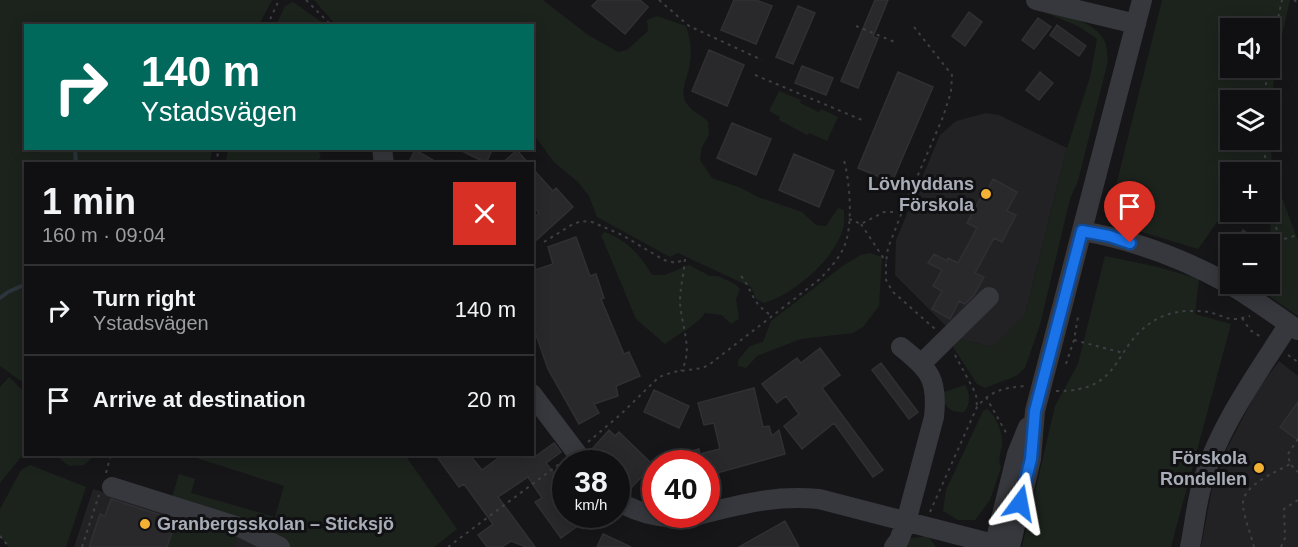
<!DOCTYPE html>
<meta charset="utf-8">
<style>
body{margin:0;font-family:Arial,sans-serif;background:#19191b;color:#f1f3f6;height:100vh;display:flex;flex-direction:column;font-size:22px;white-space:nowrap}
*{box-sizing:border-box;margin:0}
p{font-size:20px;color:#9c9d9f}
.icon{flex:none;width:33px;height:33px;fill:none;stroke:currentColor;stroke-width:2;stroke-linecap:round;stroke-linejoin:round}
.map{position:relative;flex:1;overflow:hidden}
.sheet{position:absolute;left:24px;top:162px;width:510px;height:294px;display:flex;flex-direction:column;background:#101012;border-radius:0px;box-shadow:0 3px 15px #0003,0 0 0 2px #303032}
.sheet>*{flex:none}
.top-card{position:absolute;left:24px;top:24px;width:510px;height:126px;border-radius:0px;box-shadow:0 3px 15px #0003,0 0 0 2px #303032;background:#00695c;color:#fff;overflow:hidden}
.fabs{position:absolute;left:1220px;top:18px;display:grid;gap:12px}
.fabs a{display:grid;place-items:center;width:60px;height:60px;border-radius:0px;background:#101012;box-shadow:0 3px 15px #0003,0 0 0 2px #303032;font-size:30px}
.speed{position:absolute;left:552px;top:450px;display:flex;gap:12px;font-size:30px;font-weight:700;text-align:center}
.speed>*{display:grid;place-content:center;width:78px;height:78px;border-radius:50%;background:#101012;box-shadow:0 3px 15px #0003,0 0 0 2px #303032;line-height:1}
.speed small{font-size:15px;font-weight:400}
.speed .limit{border:9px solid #d22;background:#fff;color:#111}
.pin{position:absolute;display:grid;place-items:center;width:51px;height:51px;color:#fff;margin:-62px -26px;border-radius:50% 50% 50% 0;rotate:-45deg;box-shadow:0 0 6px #0007}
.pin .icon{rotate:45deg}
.me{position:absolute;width:66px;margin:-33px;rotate:13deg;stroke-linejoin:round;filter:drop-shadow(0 0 4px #0008)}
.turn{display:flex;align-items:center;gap:21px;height:126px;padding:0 18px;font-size:27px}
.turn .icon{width:78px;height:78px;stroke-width:2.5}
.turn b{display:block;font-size:42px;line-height:51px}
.round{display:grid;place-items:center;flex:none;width:63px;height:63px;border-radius:0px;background:#19191b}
.summary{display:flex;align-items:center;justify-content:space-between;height:102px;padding:0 18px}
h1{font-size:36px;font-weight:700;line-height:45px}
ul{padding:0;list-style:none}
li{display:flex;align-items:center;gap:18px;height:90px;padding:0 18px;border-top:2px solid #303032}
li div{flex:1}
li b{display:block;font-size:22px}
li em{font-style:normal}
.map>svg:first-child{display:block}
</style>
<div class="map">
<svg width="1298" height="547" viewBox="0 0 1298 547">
<rect width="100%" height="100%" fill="#161618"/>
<path fill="#222225" d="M986 113 999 115 1067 148 1025 315 993 347 959 339 895 275 896 240 940 135 956 121Z
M1279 361 1298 376V547H1201L1212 488 1227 448 1258 389Z
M93 489 249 537 265 547H74Z"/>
<path fill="#1c231d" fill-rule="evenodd" d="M0 0H272L259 25 26 26V148L212 149 210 163 26 164 25 384 0 366Z
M314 0H543L588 35 618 52 627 50 648 31 647 20 657 16 686 26C690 38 692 50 690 63 689 75 678 92 687 104 691 111 702 115 708 122L709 135 702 147 700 160 712 178 741 188 758 197 802 212 816 225 826 226 838 208 844 210C844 216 845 223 843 229 834 260 794 294 764 303L756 299 751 287 678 253 670 257 597 217 589 196 578 182 554 162 533 134 532 26 336 25Z
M1162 0H1290L1276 62 1270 118 1272 170 1298 241V316L1256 287 1258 284H1269V261L1272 254 1270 223 1251 212H1269V172H1230V204L1198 249 1129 228 1115 217 1111 206ZM1230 28H1269V68H1230ZM1230 100H1269V140H1230Z
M293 2 323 23 325 25H276L285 6Z
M1039 10C1060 16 1095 19 1105 42 1107 47 1107 55 1108 61L1078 181 1070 199 1040 325 1025 368 1016 376 985 388 977 384 953 347 959 339 993 347 1025 315 1067 148 1090 77 1097 39 1078 26Z
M779 91 801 100 800 103 819 112 821 109 838 117 827 141 809 133 807 135 779 120 780 117 769 111Z
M228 149H316L321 154 318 163H226Z
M605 232C627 241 640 254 652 275H665L689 265 710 276H718L735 284 740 289 736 299 739 319 731 324 722 315 705 313C695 327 679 333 665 344L636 319 601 235Z
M870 253 882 257 879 306 863 327 853 333 801 339 757 356 746 368 738 366V360L750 346 763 342 771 321 844 265 861 255Z
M1105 256 1158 267 1199 279 1195 314 1231 324 1171 547H1022L1055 406 1078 364Z
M9 377 25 393V452L0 483V387Z
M965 385C970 393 971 404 964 412 953 413 948 409 942 400L944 392Z
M987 409C995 414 1001 430 1002 439 1004 449 996 457 1001 467L990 500 975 520H958L943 511 946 490 983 411Z
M55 455H95L84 465 69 466Z
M187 455H405L457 529 434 547H290L262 532 171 500 179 474 195 479 191 493 275 517 284 486Z
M30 465 86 487 66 547H9L0 536V509L21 470Z
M177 515 238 534 235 547H167Z
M928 536 936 547H894L899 540Z"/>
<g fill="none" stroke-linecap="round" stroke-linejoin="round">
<path stroke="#2c353c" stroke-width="4" d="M75 148 76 164
M0 298 8 292 26 284"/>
</g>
<path fill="#29292c" stroke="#303034" stroke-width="1.5" d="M598 0H640L648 7 625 34 592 6Z
M734 0H756L772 6 756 44 721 30Z
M875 0H888L873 37 878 38 858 88 841 81Z
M798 6 815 13 793 64 776 57Z
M969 12 982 22 965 46 952 36Z
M1038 18 1051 27 1034 49 1022 40Z
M1057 25 1086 46 1079 56 1050 35Z
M709 50 744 65 727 106 692 91Z
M802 66 833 78 826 95 795 83Z
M898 72 933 87 892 182 858 168Z
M1040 72 1053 83 1039 100 1026 90Z
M732 123 771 139 756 175 717 158Z
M456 148H493L486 163Z
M415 150 440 164H408Z
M517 150 529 164H501Z
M794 154 834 171 819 207 779 190Z
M532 168 553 191 556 188 573 207 532 244V219L539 213 532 205Z
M993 179 1017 192 1007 211 1016 215 1002 242 994 238 975 273 984 277 974 295 965 304 959 301 950 319 932 309 942 291 933 286 942 270 928 263 934 254 947 261 948 258 958 263 977 228 967 223 982 196 984 197Z
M1243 230 1263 244H1233Z
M576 237 590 276 596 274 604 298 601 299 624 354 629 352 640 376 616 386 618 396 594 404 599 413 579 424 548 369 535 332 532 333V271L553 264 548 247Z
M820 348 840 375 822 388 883 470 873 477 834 423 802 449 784 426 799 414 786 396 777 403 762 384 797 358 801 363Z
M881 363 918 412 909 419 872 370Z
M754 388 763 427 769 426 772 436 779 430 785 454 706 476V464H659V460L699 449 700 454 720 449 714 423 704 425 698 403Z
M654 390 689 406 679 428 644 412Z
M1298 402V440L1280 427Z
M609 430 615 436 619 432 653 465 631 488 616 476V464H611L593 448Z
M554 443 561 452 546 463 566 489V514H594L561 538 535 502 542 498 528 477 498 497 535 547H526L511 541 502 547H487L478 535 493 524 464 484 459 487 435 454H469L482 470 504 454 536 456Z
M111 499 176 520 167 547H89L100 514 105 516Z
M785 521 799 547H739Z
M603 534 631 547H597Z"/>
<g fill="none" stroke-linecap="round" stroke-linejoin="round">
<path stroke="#3d3f44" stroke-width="2" stroke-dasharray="3 4.5" stroke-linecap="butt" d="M306 0 332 26
M659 0 689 26 762 60
M1294 0 1298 3
M267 26 279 0
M856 26 897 43
M914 27 952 75 951 92 943 117 902 212 888 248 886 262V280L893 292 935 329
M1269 61 1282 0
M755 75 862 120
M1264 100 1268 68
M1264 140 1266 172
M217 164 218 148
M462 164 465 159
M849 219 861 224 884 212H902
M861 224 886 262
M1277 241 1298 235
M544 242 573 224 582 221 592 222 622 235 664 260 676 263 685 259C684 273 680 288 680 302 681 325 694 351 681 371
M741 276C754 292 750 302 772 316
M1267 288C1285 257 1276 222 1269 189
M1242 318 1250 330 1261 337
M1074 340 1123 353
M955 355 976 394 977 407
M1288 355 1298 362
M1066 364 1074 340 1078 317
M1056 391C1127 392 1110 343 1159 318 1174 310 1193 310 1209 312 1218 314 1228 320 1236 319 1240 319 1245 317 1250 316
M986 397 1008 436
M1298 439 1288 454 1290 464 1298 472
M588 442 620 415 659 377 673 372 703 368 710 364 820 279C828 270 838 260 843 249 854 228 850 179 843 157
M106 473 111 454
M930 512 977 407C991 390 1004 388 1025 386
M0 536 9 547
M82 547 99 495
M448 547 562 462
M1254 547C1251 535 1244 517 1243 506 1241 485 1275 473 1290 464
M1281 547 1285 538 1284 509 1298 500"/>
<path stroke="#37383d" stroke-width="20" d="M1036 0 1136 24
M382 148 384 164
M1082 231C1133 240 1184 259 1229 284 1253 298 1275 315 1298 330
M922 363 989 297
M532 394 585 464
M112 487 242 528 280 547
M616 500C642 516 673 522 702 514
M706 513C747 503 776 495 819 499L1005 547
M894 547 899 540 906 522 934 417C938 379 930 370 901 347
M994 547 1017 454 1028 427
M1010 547 1031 459 1035 411 1142 0
M1190 547C1194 527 1196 507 1201 488 1216 430 1257 374 1289 324"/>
</g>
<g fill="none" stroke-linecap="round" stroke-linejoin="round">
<g stroke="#114b97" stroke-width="15">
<path id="route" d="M1020 503 1031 459 1035 411 1082 231 1109 236 1130 243"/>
</g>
<use href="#route" stroke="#1a73e8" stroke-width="10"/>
</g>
<g fill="#f2b134" stroke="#111113" stroke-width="2">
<circle cx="986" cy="194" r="6"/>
<circle cx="1259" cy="468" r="6"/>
<circle cx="145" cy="524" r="6"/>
</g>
<g text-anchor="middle" stroke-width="6" stroke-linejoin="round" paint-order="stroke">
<g font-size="18" font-weight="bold" fill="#a8adb8" stroke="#111113" text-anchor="end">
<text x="974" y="190">Lövhyddans<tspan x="974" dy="21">Förskola</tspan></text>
<text x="1247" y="464">Förskola<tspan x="1247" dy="21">Rondellen</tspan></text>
<text x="157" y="530" text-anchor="start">Granbergsskolan – Sticksjö</text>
</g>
</g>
</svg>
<div class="fabs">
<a><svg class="icon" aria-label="sound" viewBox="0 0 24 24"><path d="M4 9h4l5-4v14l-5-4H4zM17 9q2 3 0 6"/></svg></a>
<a><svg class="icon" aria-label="layers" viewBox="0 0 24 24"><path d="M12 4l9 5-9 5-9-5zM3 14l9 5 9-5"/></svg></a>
<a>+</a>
<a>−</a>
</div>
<div class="speed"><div>38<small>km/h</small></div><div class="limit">40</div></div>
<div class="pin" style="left:1130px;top:243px;background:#d93025"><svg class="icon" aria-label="arrive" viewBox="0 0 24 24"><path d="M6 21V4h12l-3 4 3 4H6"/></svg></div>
<svg class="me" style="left:1020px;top:503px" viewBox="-20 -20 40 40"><path d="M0-17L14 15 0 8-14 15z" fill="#1a73e8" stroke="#fff" stroke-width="4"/></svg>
<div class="top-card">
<div class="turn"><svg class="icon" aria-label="right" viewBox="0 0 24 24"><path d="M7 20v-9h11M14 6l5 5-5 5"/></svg><div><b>140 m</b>Ystadsvägen</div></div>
</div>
<section class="sheet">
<div class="summary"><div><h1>1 min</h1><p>160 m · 09:04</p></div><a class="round" style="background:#d93025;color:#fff"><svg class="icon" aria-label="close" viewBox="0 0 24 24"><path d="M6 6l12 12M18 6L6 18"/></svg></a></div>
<ul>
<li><svg class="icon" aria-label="right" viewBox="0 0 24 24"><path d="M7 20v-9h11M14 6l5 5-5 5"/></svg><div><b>Turn right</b><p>Ystadsvägen</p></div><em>140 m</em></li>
<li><svg class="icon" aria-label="arrive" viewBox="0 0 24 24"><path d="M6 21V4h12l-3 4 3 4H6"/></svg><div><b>Arrive at destination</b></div><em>20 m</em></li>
</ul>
</section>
</div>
